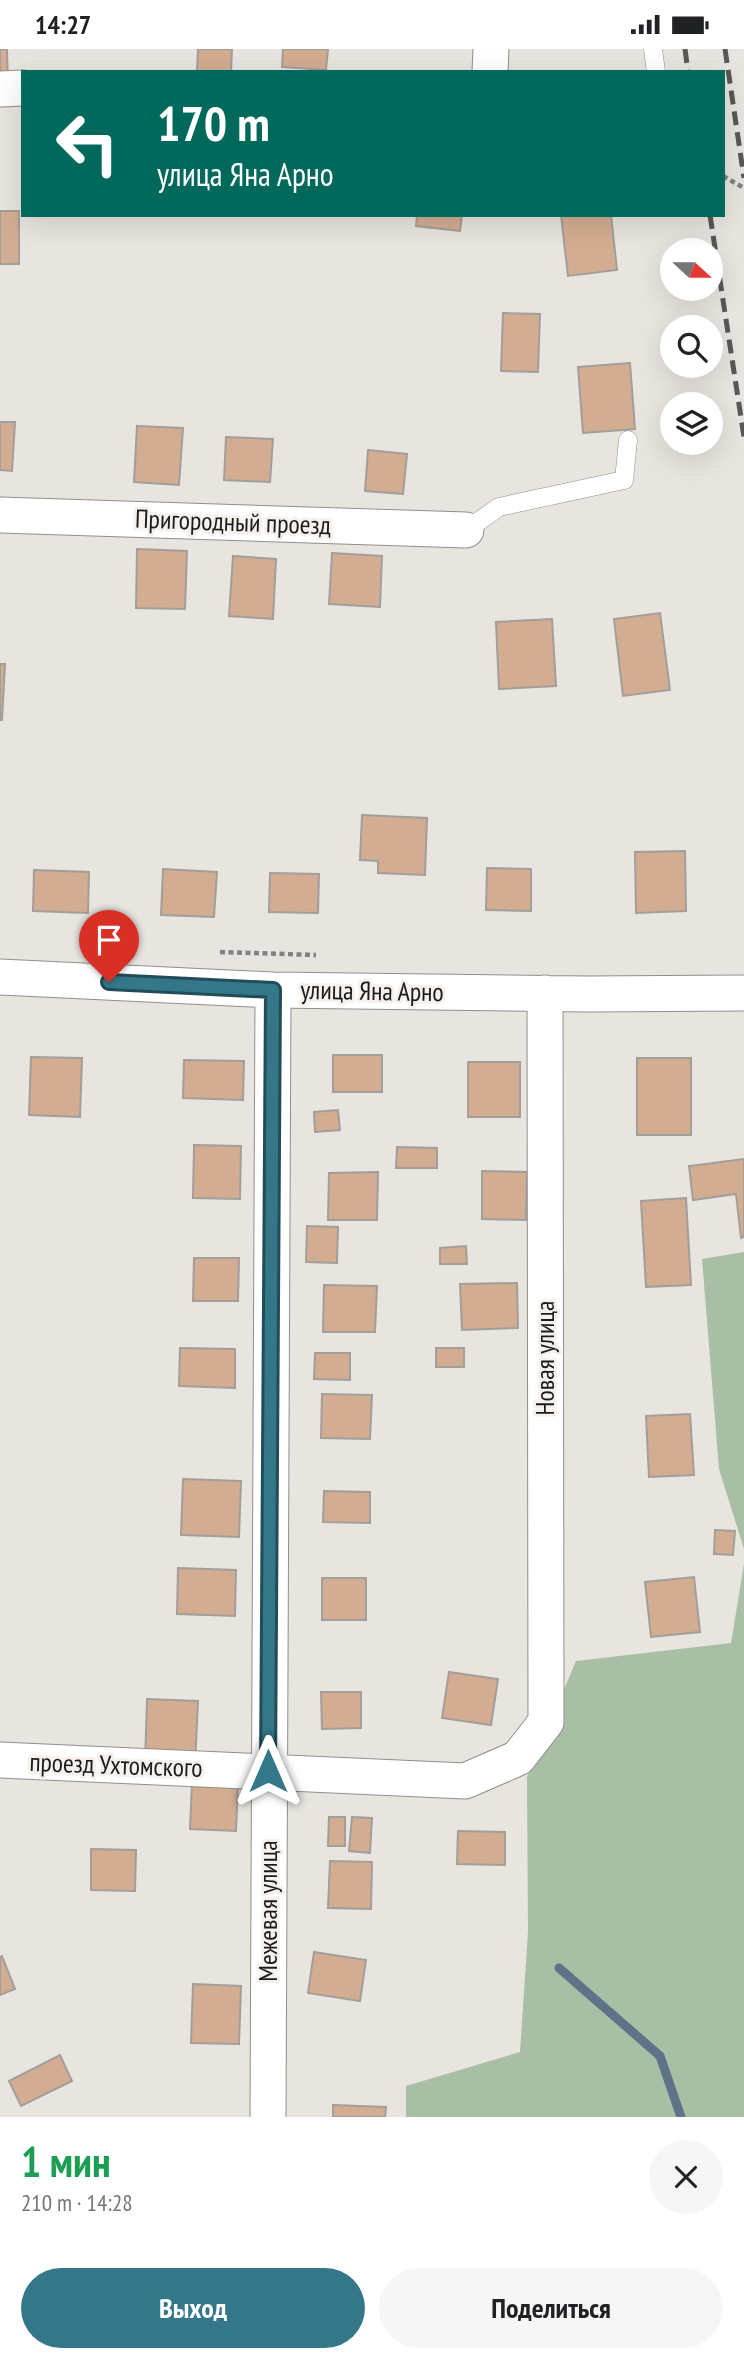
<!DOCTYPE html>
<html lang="ru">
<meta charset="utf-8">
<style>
body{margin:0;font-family:"PT Sans Narrow",sans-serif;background:#f6f6f6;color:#202124;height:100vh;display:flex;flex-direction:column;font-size:26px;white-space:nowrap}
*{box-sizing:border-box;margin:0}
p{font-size:23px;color:#757577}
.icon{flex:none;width:38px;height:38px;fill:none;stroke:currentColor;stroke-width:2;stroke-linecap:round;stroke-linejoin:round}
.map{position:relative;height:2068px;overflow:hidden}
.drawer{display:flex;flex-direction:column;background:#fff;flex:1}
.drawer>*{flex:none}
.hud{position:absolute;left:21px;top:21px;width:704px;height:147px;border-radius:0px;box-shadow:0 7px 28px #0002;background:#00695c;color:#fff;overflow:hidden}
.needle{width:46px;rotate:111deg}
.fabs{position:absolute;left:660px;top:189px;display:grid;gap:14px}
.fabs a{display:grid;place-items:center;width:63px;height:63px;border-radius:50%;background:#fff;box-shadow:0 7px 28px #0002;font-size:35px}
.pin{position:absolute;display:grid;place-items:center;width:60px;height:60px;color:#fff;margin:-72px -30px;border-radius:50% 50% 50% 0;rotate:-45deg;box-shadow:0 0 7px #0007}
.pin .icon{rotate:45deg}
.me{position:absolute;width:77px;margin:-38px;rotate:0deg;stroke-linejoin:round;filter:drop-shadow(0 0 5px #0008)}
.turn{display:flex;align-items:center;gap:24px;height:147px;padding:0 21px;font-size:32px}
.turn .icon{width:91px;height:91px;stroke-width:2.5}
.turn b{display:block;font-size:49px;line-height:60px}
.round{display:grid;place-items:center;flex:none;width:74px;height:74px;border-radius:37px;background:#f6f6f6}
.overview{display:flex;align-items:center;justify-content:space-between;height:119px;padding:0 21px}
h1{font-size:42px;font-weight:700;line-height:52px;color:#1e9e55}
.action{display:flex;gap:14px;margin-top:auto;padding:14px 21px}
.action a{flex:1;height:80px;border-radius:42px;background:#347788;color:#fff;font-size:28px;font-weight:700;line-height:80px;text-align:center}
.action a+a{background:#f6f6f6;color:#202124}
.status{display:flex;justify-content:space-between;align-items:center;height:49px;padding:0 35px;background:#fff;direction:ltr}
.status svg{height:19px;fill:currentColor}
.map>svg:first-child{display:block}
</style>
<div class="status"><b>14:27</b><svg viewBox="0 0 49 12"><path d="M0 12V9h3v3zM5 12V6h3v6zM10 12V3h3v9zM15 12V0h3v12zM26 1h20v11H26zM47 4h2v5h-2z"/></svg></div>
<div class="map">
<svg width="744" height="2068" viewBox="0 0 744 2068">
<rect width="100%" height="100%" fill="#e8e4df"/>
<path fill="#a9bfa5" d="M744 1203V1500L719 1420 702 1210Z
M744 1515V2068H406V2037L520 2003 528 1882 527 1728 576 1612 731 1594Z"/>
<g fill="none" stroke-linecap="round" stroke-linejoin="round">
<path stroke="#5e7288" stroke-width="9" d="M559 1919 660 2007 681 2068"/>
</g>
<path fill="#d3ad92" stroke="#a39e9a" stroke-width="2" d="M0 0H7L8 36 0 37Z
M198 0H232L231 23H197Z
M283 0H328L326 21 282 18Z
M0 162H19V215H0Z
M417 166H462L460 182 416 177Z
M561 166H611L617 221 568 227Z
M503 264 540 265 538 323 501 322Z
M630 314 635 380 583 384 578 318Z
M0 373H15L12 422 0 421Z
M137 377 183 379 179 436 134 433Z
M226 388 273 390 270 433 224 431Z
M368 401 407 405 403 445 365 442Z
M137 500 187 502 185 560 136 559Z
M332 504 382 507 380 558 329 555Z
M233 507 276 510 273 570 229 567Z
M660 564 670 641 623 647 614 570Z
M552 570 556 637 499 640 496 573Z
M0 615H5L2 671H0Z
M362 766 427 769 425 826 378 824V812L360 811Z
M685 802 686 862 636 864 635 803Z
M487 819 531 820V862L486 861Z
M163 820 217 823 214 868 161 866Z
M34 821 89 823 88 864 33 862Z
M270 824 319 825 318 864 269 863Z
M333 1006H382V1043H333Z
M31 1008 82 1009 80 1068 29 1066Z
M637 1009H691V1086H637Z
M184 1011 244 1012 243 1051 183 1049Z
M468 1013H520V1068H468Z
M338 1061 340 1081 315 1083 314 1063Z
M194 1096 241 1097 240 1150 193 1149Z
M397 1098 437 1099V1119H396Z
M744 1110V1188L741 1189 736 1145 693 1151 689 1117Z
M482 1122 527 1123 526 1171 482 1170Z
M378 1123 377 1171H328L329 1124Z
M686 1149 691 1236 646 1238 641 1152Z
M307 1177 338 1178 337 1214 306 1213Z
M466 1197 467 1215H440V1199Z
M194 1209H239L238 1252H193Z
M517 1234 518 1279 462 1281 460 1235Z
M324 1236 377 1237 375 1283H323Z
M180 1299 235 1300V1339L179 1337Z
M436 1299H464V1318H436Z
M315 1304H350V1331L314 1330Z
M322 1345 372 1346 370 1390 321 1389Z
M690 1365 694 1426 649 1428 646 1367Z
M183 1430 241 1432 239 1488 181 1486Z
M324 1442 370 1443V1474L323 1473Z
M715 1481 735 1482 733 1506 714 1505Z
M178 1519 236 1521 235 1567 177 1565Z
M694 1528 700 1583 651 1588 645 1533Z
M322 1529H366V1571H322Z
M449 1623 498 1630 491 1676 442 1669Z
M321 1643H361V1679L322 1680Z
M147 1650 198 1652 195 1717 145 1715Z
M192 1733 238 1735 236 1782 190 1780Z
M329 1768H345V1797H328Z
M352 1768 372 1769 370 1804 349 1802Z
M458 1782 505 1783V1816L457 1815Z
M91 1800 136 1801 135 1842 91 1841Z
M330 1812 372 1813 371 1860 328 1859Z
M314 1903 366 1911 360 1952 308 1944Z
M2 1907 15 1940 0 1946V1908Z
M193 1935 241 1937 239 1995 191 1994Z
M60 2006 72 2032 21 2057 9 2032Z
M333 2056 386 2058 385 2068H333Z"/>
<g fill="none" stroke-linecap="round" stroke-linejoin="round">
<g stroke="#928e89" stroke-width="19">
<path id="lane" d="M653 0 656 23
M466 481 499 458 624 431 628 391"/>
</g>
<g stroke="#928e89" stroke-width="37">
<path id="street" d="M490 23 491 0
M0 40 23 39
M0 466 466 481
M0 928 273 941 587 945 744 944
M0 1711 465 1732 518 1709 546 1673 545 944
M268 2068 273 941"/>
</g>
<path stroke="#84817e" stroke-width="4.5" stroke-dasharray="5 3.5" stroke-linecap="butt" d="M723 127 744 139
M220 903 316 906"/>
<use href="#lane" stroke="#fff" stroke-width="18"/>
<use href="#street" stroke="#fff" stroke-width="35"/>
<path stroke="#5a5754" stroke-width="5" stroke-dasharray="14 7" stroke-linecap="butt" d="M685 0 688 23
M725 0 744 129
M710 166 744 388"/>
</g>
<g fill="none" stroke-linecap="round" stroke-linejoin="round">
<g stroke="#224d58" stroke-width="18">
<path id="route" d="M109 933 273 941 268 1722"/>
</g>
<use href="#route" stroke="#347788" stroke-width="12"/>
</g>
<g text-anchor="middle" stroke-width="6" stroke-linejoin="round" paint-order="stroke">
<g font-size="26" fill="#1d1b19" stroke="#f6f1ec">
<text transform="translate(233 473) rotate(2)" y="9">Пригородный проезд</text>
<text transform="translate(372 942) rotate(1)" y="9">улица Яна Арно</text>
<text transform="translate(545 1309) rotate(-90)" y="9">Новая улица</text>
<text transform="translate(116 1716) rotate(2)" y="9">проезд Ухтомского</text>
<text transform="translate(268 1862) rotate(-90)" y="9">Межевая улица</text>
</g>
</g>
</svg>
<div class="fabs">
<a><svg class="needle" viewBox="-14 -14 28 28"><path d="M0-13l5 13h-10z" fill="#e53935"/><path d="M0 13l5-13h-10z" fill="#757577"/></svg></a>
<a><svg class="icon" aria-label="search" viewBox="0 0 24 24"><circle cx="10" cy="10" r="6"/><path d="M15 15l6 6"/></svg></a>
<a><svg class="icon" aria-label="layers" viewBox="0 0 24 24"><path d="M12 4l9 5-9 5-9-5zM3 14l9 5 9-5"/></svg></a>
</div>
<div class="pin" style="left:109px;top:933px;background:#d93025"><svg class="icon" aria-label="arrive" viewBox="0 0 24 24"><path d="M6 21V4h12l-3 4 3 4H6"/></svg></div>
<svg class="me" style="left:268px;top:1722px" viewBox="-20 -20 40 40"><path d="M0-17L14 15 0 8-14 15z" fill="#347788" stroke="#fff" stroke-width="4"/></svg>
<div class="hud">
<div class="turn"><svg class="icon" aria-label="left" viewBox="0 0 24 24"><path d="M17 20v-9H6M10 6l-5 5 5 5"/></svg><div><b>170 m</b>улица Яна Арно</div></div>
</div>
</div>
<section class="drawer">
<div class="overview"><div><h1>1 мин</h1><p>210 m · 14:28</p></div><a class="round"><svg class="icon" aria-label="close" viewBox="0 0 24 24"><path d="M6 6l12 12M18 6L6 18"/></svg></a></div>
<div class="action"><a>Выход</a><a>Поделиться</a></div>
</section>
